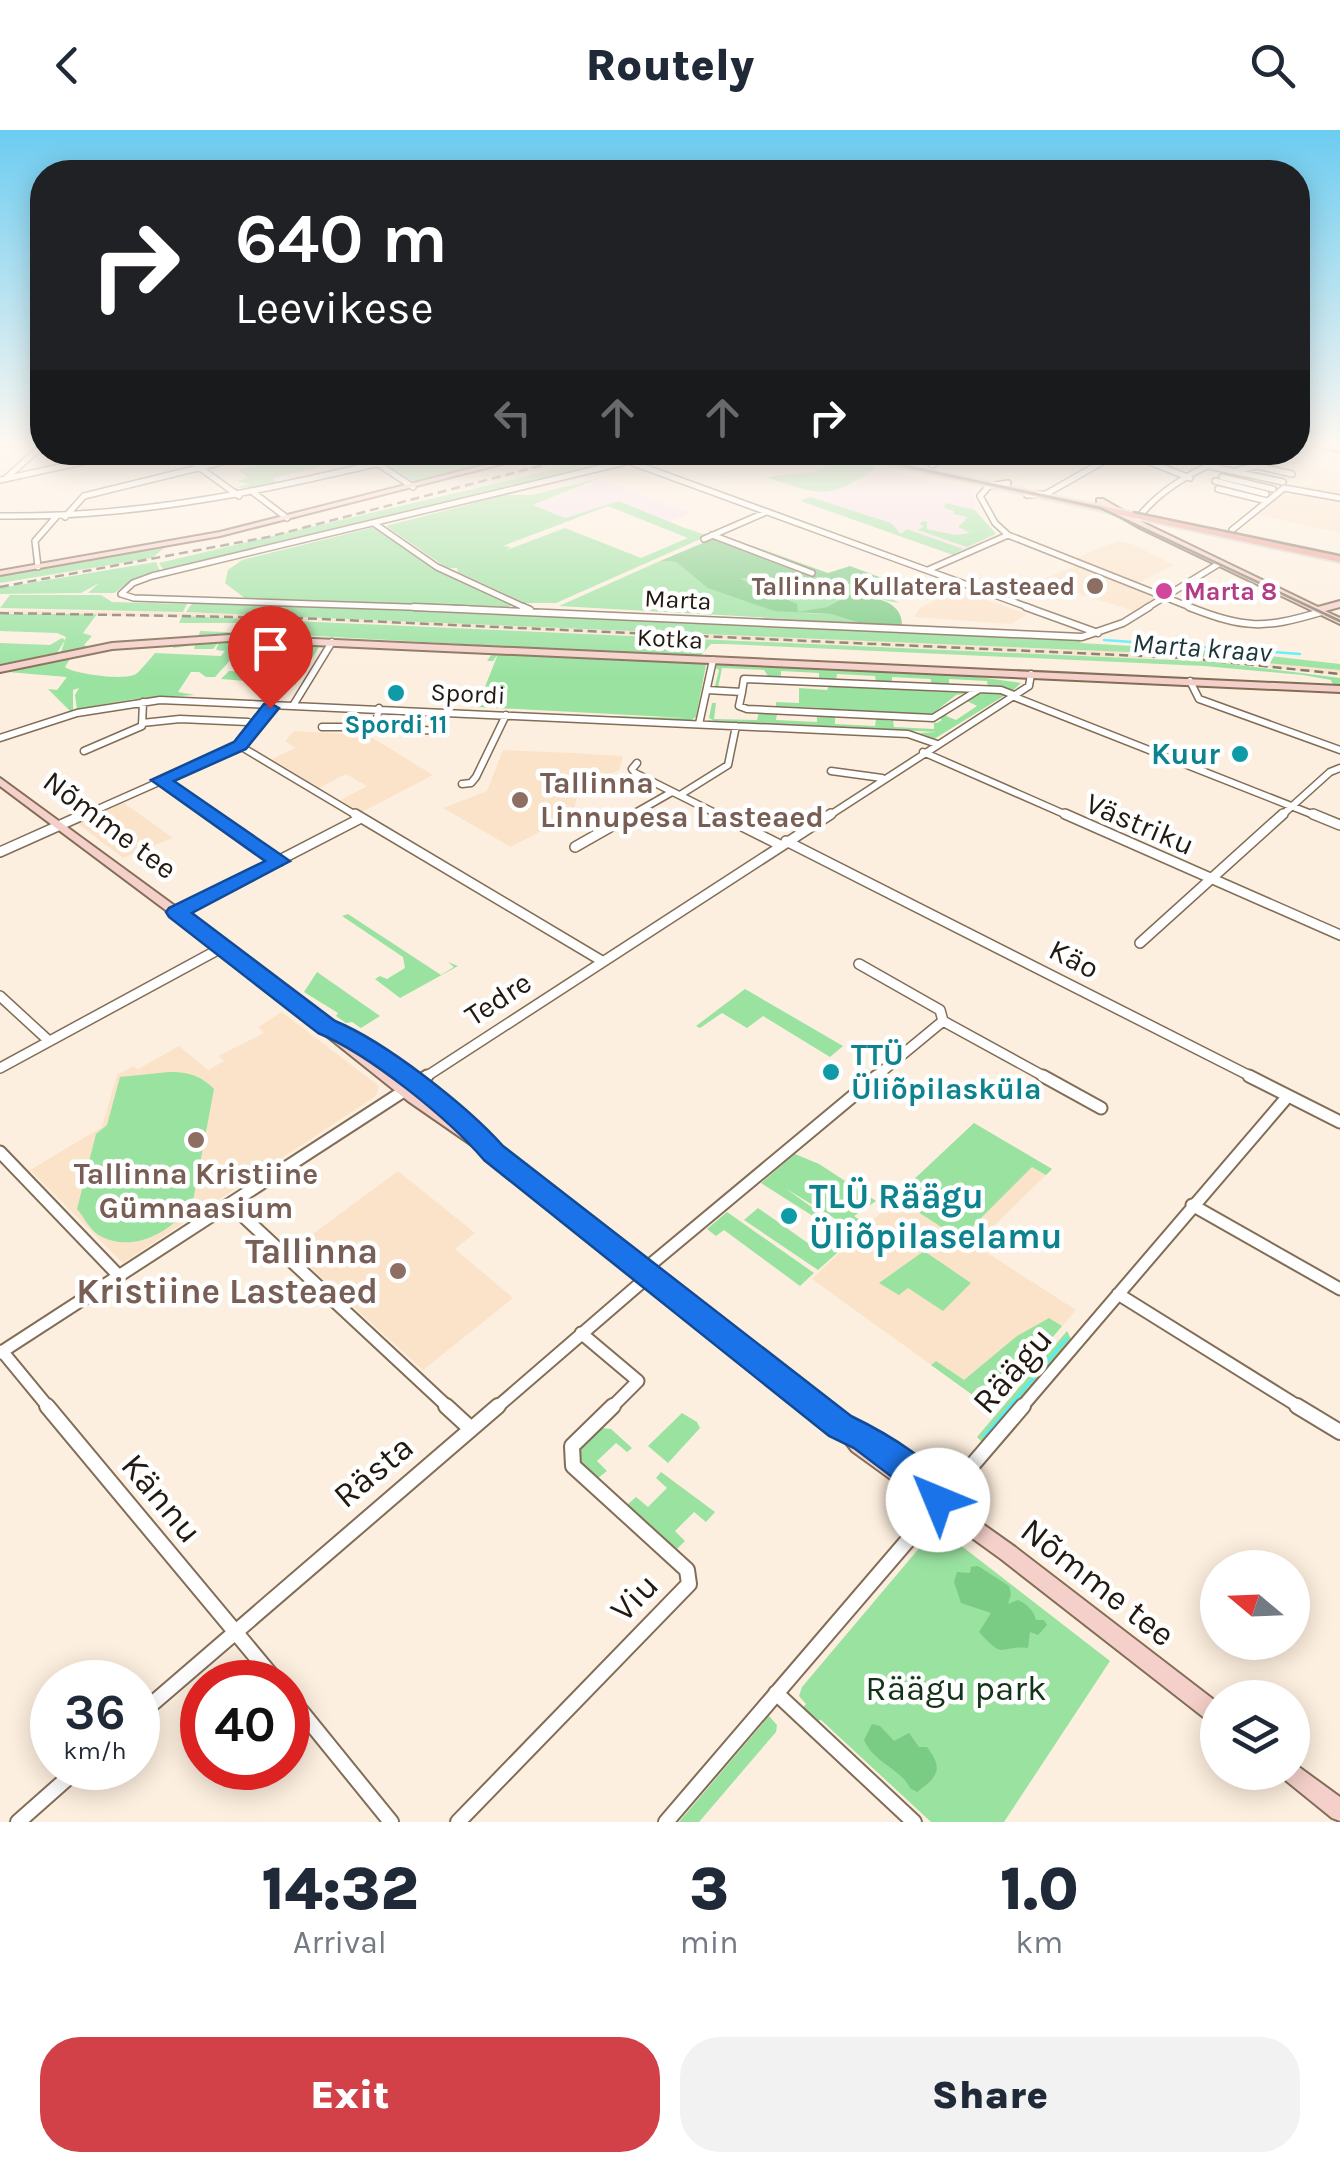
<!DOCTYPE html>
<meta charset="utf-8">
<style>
body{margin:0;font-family:Karla,sans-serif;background:#f2f2f3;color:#1f2937;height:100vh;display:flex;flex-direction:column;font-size:38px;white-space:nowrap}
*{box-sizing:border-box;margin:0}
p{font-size:32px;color:#747a83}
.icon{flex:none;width:55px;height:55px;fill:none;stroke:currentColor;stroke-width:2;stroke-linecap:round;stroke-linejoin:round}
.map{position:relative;height:1692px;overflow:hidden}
.details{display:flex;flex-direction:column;background:#fff;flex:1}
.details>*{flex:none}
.top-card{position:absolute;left:30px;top:30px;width:1280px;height:305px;border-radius:40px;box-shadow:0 5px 25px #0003;background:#202124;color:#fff;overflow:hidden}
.needle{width:65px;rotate:289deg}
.buttons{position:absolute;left:1200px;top:1420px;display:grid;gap:20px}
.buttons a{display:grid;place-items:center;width:110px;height:110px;border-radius:50%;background:#fff;box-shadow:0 5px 25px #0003;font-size:50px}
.speed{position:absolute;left:30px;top:1530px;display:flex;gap:20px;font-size:50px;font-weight:700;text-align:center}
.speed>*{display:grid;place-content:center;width:130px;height:130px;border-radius:50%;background:#fff;box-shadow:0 5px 25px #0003;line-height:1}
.speed small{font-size:25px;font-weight:400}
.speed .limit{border:15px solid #d22;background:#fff;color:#111}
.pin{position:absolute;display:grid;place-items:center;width:85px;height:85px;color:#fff;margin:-102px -42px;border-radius:50% 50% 50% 0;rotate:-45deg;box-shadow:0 0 10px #0007}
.pin .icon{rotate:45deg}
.me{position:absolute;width:110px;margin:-55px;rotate:315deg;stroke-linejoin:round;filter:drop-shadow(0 0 8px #0008)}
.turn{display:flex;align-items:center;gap:35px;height:210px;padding:0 40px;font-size:45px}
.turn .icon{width:130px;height:130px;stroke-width:2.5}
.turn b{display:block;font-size:70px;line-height:85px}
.lanes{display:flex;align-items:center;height:95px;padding:0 40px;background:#0003;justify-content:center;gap:50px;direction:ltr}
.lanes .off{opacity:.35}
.eta{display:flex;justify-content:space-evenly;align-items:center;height:170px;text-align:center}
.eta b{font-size:60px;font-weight:800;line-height:70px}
.action{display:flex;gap:20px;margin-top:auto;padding:20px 40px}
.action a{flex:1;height:115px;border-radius:40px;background:#d14147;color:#fff;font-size:40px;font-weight:800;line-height:115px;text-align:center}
.action a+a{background:#f2f2f3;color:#1f2937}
header{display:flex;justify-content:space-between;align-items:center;height:130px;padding:0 40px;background:#fff;font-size:45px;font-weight:800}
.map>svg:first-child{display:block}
</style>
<header><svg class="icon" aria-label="back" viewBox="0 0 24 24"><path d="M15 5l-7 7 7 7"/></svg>Routely<svg class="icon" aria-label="search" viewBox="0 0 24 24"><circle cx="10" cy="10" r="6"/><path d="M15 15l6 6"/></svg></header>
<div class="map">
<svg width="1340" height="1692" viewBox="0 0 1340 1692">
<rect width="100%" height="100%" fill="#fdefdf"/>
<path fill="#fbe3ca" d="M699 323 809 324 826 328 828 336 809 345 777 343 748 334 723 343 679 328Z
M1066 323 1062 326 1093 333 1075 343 1043 334 1031 341 991 331 1010 323Z
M1309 336 1340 344V403L1256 384 1277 368 1269 366Z
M1118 411 1132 414 1174 435 1138 453 1076 428Z
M1079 434 1159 466 1134 481 1039 451Z
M956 459 973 465 1027 484 1011 494 914 487 920 478Z
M8 480 273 484 1174 524 1303 535 1340 540V545L1216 532 1006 522 301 490 5 484Z
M294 601 368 605 433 645 360 683 341 670 367 656 346 644 319 658 272 629 295 618 285 611Z
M503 620 572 623 623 626 620 639 578 662 573 684 511 717 443 678 487 661Z
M122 672 138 683 173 708 123 728 77 693Z
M282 882 379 956 376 966 123 1133 30 1040 102 997 117 945 133 936 138 939 179 916 208 940 224 931 218 926 264 903 258 897Z
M974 993 1052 1039 975 1115 1076 1180 992 1279 812 1149Z
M398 1041 475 1103 455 1119 513 1168 423 1240 291 1120Z"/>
<path fill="#f6e0ed" d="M602 350 691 383 670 391 619 371 565 388 533 375Z"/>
<path fill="#f9dfe8" d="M874 339 974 359 975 380 996 404 953 425 799 370 855 353Z"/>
<path fill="#99e2a0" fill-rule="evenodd" d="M435 322 478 323 495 332 412 353 384 335Z
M812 322 872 334 875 338C828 372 817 364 768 348 788 341 806 347 827 337L818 333 824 328Z
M625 323 630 330 165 442 159 433Z
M325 326 329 329 316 338 273 348 278 356 238 358 241 364 233 359 249 354 237 351 248 348 237 340 282 328 292 334Z
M600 348 533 375 565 388 619 371 682 397 703 404 714 403 556 473H525L458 442 457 438H447L386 396 505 365H532ZM608 376 688 408 641 428 565 398 507 420 511 417 503 416Z
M810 367 891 393 901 404 907 399 963 419 953 425 801 371Z
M945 373 975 380 996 404 967 417 918 400 924 396 919 394 923 391 927 392V399L955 405 970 403 958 397 968 387 953 384 954 381 944 378Z
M375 397 452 446 511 474 509 478 246 469 225 453 228 440 242 430Z
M164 418 152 428 0 453V445Z
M660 431 676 432 692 445 774 481 738 449C759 446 773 450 793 453 807 455 820 454 833 453 853 452 882 464 900 473L850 464 827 477 803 483 831 484 859 493 559 476Z
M156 432 161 443 128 453 114 463H88L99 453 81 463 0 464V458Z
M10 465H101L112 472 187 474 183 482 0 478Z
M193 472 1079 509 1081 513 1235 522 1340 534V540L1174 524 186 482Z
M0 484H97L83 503 92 506 84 515 89 517 61 522 66 507 57 503 0 501Z
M182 486 1216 532 1340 548V556L1333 555 1331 550 1303 545 1204 536 725 514H711L699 527 298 505 295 507 199 505 200 501 297 505 305 493H179Z
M62 508 65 510 57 523 0 534V513L50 515Z
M186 511 251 512 238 513 234 526 215 547H206L185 532 199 542H191L178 562 195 565 134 569 77 579 75 565 79 558 73 560V580L70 581 48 559 57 560 67 547 8 542 70 529 65 537C74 544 125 551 136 544 139 542 152 527 155 523L221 526 225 521 216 520 219 512 213 519H194L195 515 173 518 174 514 169 513Z
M268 512 316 514 319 517 295 555 221 549 229 541 297 544 301 538 291 537 294 532 236 530 265 525 269 528 292 526V529L306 530 314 519 305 515 261 516Z
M493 522 704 533 706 535 696 587 690 591 522 584 687 588 477 577 498 524 493 531H487Z
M718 533 957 544 1021 553 1010 563 988 557 987 551 949 549V555H931V549L892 547V553L876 552 875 546 837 544 836 550 819 549V543L781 541V547L770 549 764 540 722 538 718 558 714 560 719 540 714 537Z
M829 556 965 563 972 562 956 565 931 585 836 579 835 583 822 578 776 576V572L799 573V558L827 560Z
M999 562 1007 564 934 609 920 603 937 602 714 591 709 588 712 573H716L714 589 757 590 759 582 786 583 777 584 776 590 817 592V586L808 584 845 586 835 587V594L875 596 876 589 866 587 891 591 892 589H903L893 590 894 597 934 599V592L914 589 937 593 942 590 939 587 948 581 946 586 956 590 977 576 967 571 960 573 976 564Z
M348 784 441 845 454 837 448 832 458 836 400 868 375 849 380 846 387 849 405 838 403 827 342 786Z
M317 842 380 886 361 898 352 892 346 893 336 886 338 883 304 862Z
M745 859 843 916 830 927 763 886 747 898 722 883 700 898 696 896Z
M169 942C188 942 200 945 214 959L193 1071C175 1101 131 1126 97 1104 88 1097 84 1087 77 1079L96 1004 107 995 120 947Z
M974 993 1052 1039 1046 1045 1032 1037 960 1109 895 1067Z
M795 1024 819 1034 876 1071 854 1086 864 1093 855 1101 785 1058 848 1103 846 1115 818 1140 744 1090 758 1078 822 1123 846 1107 761 1053Z
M727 1082 814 1143 800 1156 724 1100 716 1106 707 1099Z
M924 1121 971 1153 943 1181 908 1158 899 1165 879 1153Z
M1049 1188 1062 1196 992 1279 931 1235 936 1231 964 1250 1017 1206Z
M1067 1201 1071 1209 988 1307 982 1312 977 1307Z
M682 1283 697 1292 700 1298 668 1333 648 1316Z
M602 1298 611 1299 632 1318 627 1322 616 1313 597 1331 607 1341 598 1348 577 1329 578 1320Z
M661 1342 715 1382 706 1392 694 1382 675 1401 685 1411 677 1419 627 1375 636 1367 648 1377 667 1358 656 1348Z
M937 1397 1110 1531 1004 1692H931L821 1590 813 1591 801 1580 806 1574 799 1566 802 1557Z
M769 1586 777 1595 776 1602 699 1692H679Z"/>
<path fill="#7acc84" d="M722 405 828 443 850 436 882 448C864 464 858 454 837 452 824 451 810 455 797 453 776 451 761 445 740 449L797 474 798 482 827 477 850 464C871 467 902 469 902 495L859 493 831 484 774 481 708 458 676 432 660 431Z
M978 1436 1009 1456 1011 1464 1008 1474 1018 1470C1027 1474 1034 1481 1036 1490H1044L1047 1495 1038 1505 1030 1502 1028 1518C996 1515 1006 1531 979 1502L991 1483 961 1473 954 1452 957 1442 970 1443 971 1437Z
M872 1594 880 1596 894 1611 909 1603 919 1617H927C945 1640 936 1648 917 1662L910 1658C901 1639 873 1632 864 1610Z"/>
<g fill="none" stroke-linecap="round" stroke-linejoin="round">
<path stroke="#52efff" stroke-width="2.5" d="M1104 510 1300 524
M1008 1278 1067 1208"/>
<path stroke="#52efff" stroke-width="4" d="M985 1306 1011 1276"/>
<g stroke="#826d56" stroke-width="8">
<path id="street-far4" d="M1314 313 1340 319
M178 322 239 366
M360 322 413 357
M882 322 935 333
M1124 322 1190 348
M633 333 1033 479
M932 335 955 322
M1209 336 1283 352
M1238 340 1257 336 1292 344
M1222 347 1273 359
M6 348 42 316
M0 350 128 322
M1215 351 1266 364
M1008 353 989 356 980 366 995 393 1008 405 1195 479
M1218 359 1267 371
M254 363 287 388
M1027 365 1046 364 1120 322
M0 386C146 388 283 357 424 322
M65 387 84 366 263 322
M1135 392C1159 358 1202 336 1240 322
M375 394 437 437 528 479
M1232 400 1284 358 1340 368
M712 405 812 443
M704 409 764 383
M38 437 35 411 56 387
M928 440 1008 405
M469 479 134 468 121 464 133 453 152 446 667 322
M1145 479 1220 433"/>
</g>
<g stroke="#826d56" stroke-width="9">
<path id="street-far3" d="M414 477 1082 507 1123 493 1149 477
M523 477 530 480
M1026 477 1098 503
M1189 477C1246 499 1263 499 1321 482
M1190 551 1199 569 1340 620
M707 560 742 562 744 549 1001 560 1014 565
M742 562 739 576 747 579 933 588 978 560
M1012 566 1319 687
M294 574 332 512
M142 593 180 589 248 592
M699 594 713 530
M322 597H375L379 578
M375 597 439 601
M0 608 77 583 160 570 908 604 937 614
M240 616 359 687
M84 621 142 596 143 572
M923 622 1071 687
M637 633 632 639 635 643 723 687
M831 641 882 648
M160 651 214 687
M462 654 471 653 476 647 506 585
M680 665 728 635 736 596
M80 687 240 616 261 593 272 573
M628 687 672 662
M827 687 1029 556 1031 544
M1280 687 1330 642 1340 638"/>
</g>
<g stroke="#826d56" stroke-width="12">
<path id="street-far2" d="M210 684 280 731
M355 684 602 831
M718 684 780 715
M1065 684 1340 805
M1313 684 1340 695
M786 711 1254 948
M575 717 633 684
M0 722 85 684
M177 783 361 688
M1140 813 1283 684
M859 834 940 880 943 891 1047 948
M0 866 49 911
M0 938 223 817
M424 948 831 684
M874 948 943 891"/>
</g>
<g stroke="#826d56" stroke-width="15">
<path id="street-far1" d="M1043 946 1101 978
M1249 946 1340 992
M0 1022 119 1146
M230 1074 449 1278
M1192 1075 1340 1159
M644 1140 877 946
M1118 1164 1301 1278
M581 1203 638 1251 611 1278
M2 1221 49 1278
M0 1223 427 946
M496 1278 650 1145
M1021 1278 1288 966"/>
</g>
<g stroke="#826d56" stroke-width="18">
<path id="street" d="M47 1276 277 1552
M446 1276 470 1298
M1297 1276 1340 1302
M776 1563 914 1692
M288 1565 391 1692
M138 1586 498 1276
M18 1692 79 1638
M458 1692 689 1454 687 1440 573 1336 572 1316 613 1276
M666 1692 1023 1276"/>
</g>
<g stroke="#826d56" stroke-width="4">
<path id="secondary" d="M536 322H549L220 406 0 445V441L220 402Z
M1097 369H1103L1146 394 1318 477 1340 471V477L1325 481 1340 488V494L1140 398 1097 373Z
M229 505 1340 556V562L229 511 112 519 0 542V536L112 513Z
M0 648 227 814 370 926 371 923H381L468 989 470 993 466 997 499 1019 853 1295 871 1302 942 1355 946 1368 1015 1417 1218 1573V1596L1211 1593 1001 1429 852 1321 840 1305 489 1027 408 971 219 820 0 656Z
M1292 1632 1340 1667V1691L1332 1688 1284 1649 1281 1642H1292Z"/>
</g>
<g stroke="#d7d6d4" stroke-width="4">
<path id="primary" d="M828 322H844L1340 426V432Z"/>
</g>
<use href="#street-far4" stroke="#fff" stroke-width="5"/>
<use href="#street-far3" stroke="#fff" stroke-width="6"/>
<use href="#street-far2" stroke="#fff" stroke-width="9"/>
<use href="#street-far1" stroke="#fff" stroke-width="11"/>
<use href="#street" stroke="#fff" stroke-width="14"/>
<use href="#secondary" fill="#f5d0ca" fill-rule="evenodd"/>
<use href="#primary" fill="#eca195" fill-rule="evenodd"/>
<path stroke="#7f7468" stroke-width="2.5" d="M841 322 1100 378 1340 491
M1134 382 1340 425"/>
<path stroke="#7f7468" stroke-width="2.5" stroke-dasharray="9 5" stroke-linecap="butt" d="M579 332 619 322
M0 457 268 407 594 322
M0 483 298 488 1186 528 1340 544"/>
</g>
<linearGradient id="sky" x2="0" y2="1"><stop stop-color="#6cccf1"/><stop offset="0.57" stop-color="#fef8f1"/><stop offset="1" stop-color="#fef8f1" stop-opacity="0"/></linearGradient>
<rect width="1340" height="550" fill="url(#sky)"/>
<path fill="#1a73e8" stroke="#114b97" stroke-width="2.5" d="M270 573 279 578 246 619 174 651 290 731 192 783 335 891C386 912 466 975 503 1016L851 1286C880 1300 949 1338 954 1370L950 1381 938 1386 926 1381 921 1369 854 1318 829 1306 484 1030C448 988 369 924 318 903L169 787 166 782 169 778 265 731 151 650 234 612 264 574Z"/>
<g fill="#8d6e63" stroke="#fff" stroke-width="4">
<circle cx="1095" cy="456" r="10"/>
<circle cx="520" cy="670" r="10"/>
<circle cx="196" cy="1010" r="10"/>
<circle cx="398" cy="1141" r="10"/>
</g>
<circle fill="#d1479c" stroke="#fff" stroke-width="4" cx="1164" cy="461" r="10"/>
<g fill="#0f9aa8" stroke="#fff" stroke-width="4">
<circle cx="396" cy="563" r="10"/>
<circle cx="1240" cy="624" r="10"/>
<circle cx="831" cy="942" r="10"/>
<circle cx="789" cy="1086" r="10"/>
</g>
<g text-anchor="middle" stroke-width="9" stroke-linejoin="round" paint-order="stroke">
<g font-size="25" font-weight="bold" fill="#785e54" stroke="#fff" text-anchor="end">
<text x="1075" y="465">Tallinna Kullatera Lasteaed</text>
</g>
<g font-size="25" font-weight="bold" fill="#b23c85" stroke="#fff" text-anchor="start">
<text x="1184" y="470">Marta 8</text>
</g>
<g font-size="25" fill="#221910" stroke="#fff">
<text transform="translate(678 469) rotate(3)" y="9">Marta</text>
<text transform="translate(670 508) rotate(3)" y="9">Kotka</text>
<text transform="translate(468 563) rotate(3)" y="9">Spordi</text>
</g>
<g font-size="25" font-weight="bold" fill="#0d838f" stroke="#fff">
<text x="396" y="603">Spordi 11</text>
</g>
<g font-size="28" font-style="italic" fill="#1c3538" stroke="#fff">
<text transform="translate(1202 517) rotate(4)" y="10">Marta kraav</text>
</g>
<g font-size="30" font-weight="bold" fill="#0d838f" stroke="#fff" text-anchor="end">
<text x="1220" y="634">Kuur</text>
<text x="851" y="935" text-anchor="start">TTÜ<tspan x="851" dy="34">Üliõpilasküla</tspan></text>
</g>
<g font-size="30" font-weight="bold" fill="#785e54" stroke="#fff" text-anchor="start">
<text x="540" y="663">Tallinna<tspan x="540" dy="34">Linnupesa Lasteaed</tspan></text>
<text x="196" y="1054" text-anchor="middle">Tallinna Kristiine<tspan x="196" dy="34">Gümnaasium</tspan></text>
</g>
<g font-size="30" fill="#221910" stroke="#fff">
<text transform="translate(1140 694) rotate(23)" y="10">Västriku</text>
<text transform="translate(110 695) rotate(37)" y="10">Nõmme tee</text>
<text transform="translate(1074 829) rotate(27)" y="10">Käo</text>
<text transform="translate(498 869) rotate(-33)" y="10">Tedre</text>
</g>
<g font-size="35" font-weight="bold" fill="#0d838f" stroke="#fff" text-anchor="start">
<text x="809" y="1078">TLÜ Räägu<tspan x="809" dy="40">Üliõpilaselamu</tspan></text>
</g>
<g font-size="35" font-weight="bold" fill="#785e54" stroke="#fff" text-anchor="end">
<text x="378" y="1133">Tallinna<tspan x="378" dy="40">Kristiine Lasteaed</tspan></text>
</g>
<g font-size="35" fill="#221910" stroke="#fff">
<text transform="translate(1012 1240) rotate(-49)" y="12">Räägu</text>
<text transform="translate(373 1341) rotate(-40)" y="12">Rästa</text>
<text transform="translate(162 1368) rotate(50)" y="12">Kännu</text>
<text transform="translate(1098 1452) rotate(38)" y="12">Nõmme tee</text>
<text transform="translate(634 1467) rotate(-46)" y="12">Viu</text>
</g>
<g font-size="35" fill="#133418" stroke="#fff">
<text x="956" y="1570">Räägu park</text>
</g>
</g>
</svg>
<div class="buttons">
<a><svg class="needle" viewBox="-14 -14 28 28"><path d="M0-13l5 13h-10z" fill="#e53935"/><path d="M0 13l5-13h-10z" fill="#747a83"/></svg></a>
<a><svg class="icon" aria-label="layers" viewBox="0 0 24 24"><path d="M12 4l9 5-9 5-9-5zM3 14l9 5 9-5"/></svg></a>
</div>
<div class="speed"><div>36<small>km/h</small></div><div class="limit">40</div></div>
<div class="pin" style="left:270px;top:578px;background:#d93025"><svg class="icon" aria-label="arrive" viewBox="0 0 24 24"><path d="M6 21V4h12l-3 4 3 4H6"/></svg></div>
<svg class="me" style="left:938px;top:1370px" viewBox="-20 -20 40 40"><circle r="19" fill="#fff"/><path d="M0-13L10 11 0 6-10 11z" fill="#1a73e8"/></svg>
<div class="top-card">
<div class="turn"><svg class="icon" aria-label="right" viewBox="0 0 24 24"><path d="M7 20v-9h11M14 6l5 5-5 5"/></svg><div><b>640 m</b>Leevikese</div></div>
<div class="lanes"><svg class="icon off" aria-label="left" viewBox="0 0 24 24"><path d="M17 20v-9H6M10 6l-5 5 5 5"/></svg><svg class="icon off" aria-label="ahead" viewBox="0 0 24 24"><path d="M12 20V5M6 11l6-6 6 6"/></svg><svg class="icon off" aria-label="ahead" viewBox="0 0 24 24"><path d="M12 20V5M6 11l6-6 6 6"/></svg><svg class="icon" aria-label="right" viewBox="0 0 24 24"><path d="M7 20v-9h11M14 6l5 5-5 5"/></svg></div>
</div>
</div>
<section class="details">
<div class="eta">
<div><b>14:32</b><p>Arrival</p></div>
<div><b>3</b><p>min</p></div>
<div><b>1.0</b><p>km</p></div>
</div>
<div class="action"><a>Exit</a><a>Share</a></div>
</section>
